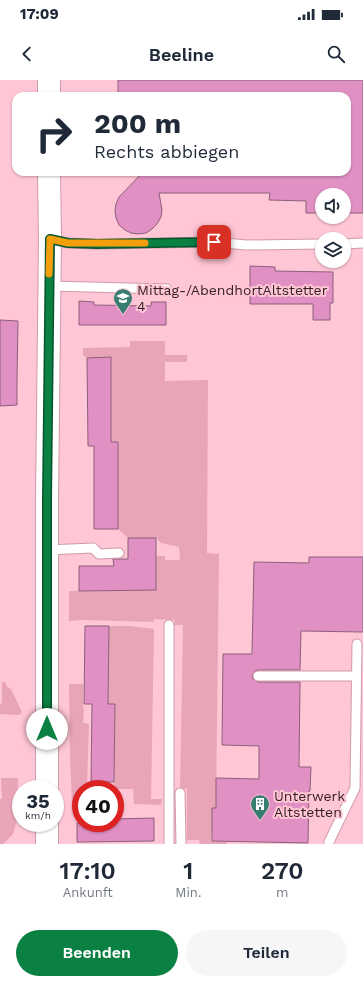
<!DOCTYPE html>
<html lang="de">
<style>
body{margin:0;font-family:"Work Sans",sans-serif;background:#f6f6f7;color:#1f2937;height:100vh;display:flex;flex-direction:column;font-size:15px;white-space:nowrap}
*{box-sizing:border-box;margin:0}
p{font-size:13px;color:#747a83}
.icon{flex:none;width:22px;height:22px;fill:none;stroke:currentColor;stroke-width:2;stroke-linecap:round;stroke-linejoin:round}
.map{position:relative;height:764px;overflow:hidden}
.details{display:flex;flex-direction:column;background:#fff;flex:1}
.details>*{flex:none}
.hud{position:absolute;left:12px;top:12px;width:339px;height:84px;border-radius:12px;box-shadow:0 1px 3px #0004;background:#fff;color:#1f2937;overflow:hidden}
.tools{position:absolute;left:315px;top:108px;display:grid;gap:8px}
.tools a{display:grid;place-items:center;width:36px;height:36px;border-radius:50%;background:#fff;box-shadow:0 1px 3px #0004;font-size:20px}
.speed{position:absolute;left:12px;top:700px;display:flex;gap:8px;font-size:20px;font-weight:700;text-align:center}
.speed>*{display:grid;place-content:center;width:52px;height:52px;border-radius:50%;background:#fff;box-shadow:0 1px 3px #0004;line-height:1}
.speed small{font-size:10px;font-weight:400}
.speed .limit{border:6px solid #d22;background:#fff;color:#111}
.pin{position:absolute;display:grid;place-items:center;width:34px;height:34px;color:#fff;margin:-17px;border-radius:8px;box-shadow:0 2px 6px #0006}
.me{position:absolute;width:44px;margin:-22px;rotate:0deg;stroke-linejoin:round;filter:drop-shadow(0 0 3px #0008)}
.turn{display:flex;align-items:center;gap:14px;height:84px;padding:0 16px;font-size:18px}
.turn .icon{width:52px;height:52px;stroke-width:2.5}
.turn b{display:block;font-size:28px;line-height:34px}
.eta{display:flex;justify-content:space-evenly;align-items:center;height:68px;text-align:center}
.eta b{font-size:24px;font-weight:600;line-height:28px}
.action{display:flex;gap:8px;margin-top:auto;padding:8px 16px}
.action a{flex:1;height:46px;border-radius:24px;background:#0b8043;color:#fff;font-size:16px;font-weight:600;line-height:46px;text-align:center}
.action a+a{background:#f6f6f7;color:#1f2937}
.status{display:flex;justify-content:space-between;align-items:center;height:28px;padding:0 20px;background:#fff;direction:ltr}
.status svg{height:11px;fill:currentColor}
header{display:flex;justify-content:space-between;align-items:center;height:52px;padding:0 16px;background:#fff;font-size:18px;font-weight:600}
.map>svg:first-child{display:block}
</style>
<div class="status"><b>17:09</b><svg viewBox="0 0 49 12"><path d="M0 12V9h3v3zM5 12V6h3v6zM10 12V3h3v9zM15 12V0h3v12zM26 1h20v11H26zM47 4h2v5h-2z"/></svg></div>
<header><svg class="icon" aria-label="back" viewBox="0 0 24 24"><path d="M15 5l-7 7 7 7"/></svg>Beeline<svg class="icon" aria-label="search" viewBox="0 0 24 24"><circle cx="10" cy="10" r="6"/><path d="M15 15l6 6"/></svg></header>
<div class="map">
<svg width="363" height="764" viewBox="0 0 363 764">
<rect width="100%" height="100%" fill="#ffc6d5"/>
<path fill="#e9a5b8" d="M130 261H165V275H187V282H165V301L208 300 207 473 219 474 216 728 212 752 211 753V761H227V764H200L199 760H187V709L180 708 183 545H174L175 540 154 539V542L82 540 69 541V511L156 510V476H165V480H180L179 467 161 463 156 458H128L118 449V362H111V278H87L83 275V268L130 267Z
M109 546H130L154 549 151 719H162L161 725 134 724 133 709H114L115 624H108Z
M2 602H5L7 607 11 609 22 632 21 634 17 635 0 634V624L2 623Z
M69 604H83V627L84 629 83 643 89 644 87 709H81V723H72L70 677Z
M1 698H18L17 740 13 754 3 764H0V719H2Z"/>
<path fill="#e190c4" stroke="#8b607b" d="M118 0H363V133H344V115H322V133H306V121L269 120 270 113H159L162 130 161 137 157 144 152 149 146 153 138 154 131 153 125 150 119 145 116 138 115 131 116 124 119 117 143 92H347V16H118Z
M250 186 275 187V191L333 192V223H330V240H313V224H250Z
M79 221 94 222V225L151 226V222H166V245H79Z
M0 240 18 241 17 301V325L0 326Z
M111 277V362H118V449H94V366H88L87 278Z
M128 458H156V510L79 511V486H114L113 479H128Z
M309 477H363V552L301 551 300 590H258L255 591 252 596 253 599 258 602H300L299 687H311L310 711H309L308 763 212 761V728H216V698L259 699V666L222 665 223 574H252L254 482 309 483Z
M85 546H109L108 624H115L114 702H91L92 624H84Z
M154 738V761L77 762V743H115V739Z"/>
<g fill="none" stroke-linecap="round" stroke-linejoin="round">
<g stroke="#d09aa9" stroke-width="11">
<path id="lane" d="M50 159 67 163 97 164 214 162 246 165 322 164
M344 164 363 163
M49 206 167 209
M47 470 93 468 99 474 119 473
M258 596H356
M180 713 181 764
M169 764V545
M329 764V762L355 708 357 564"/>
</g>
<g stroke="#d09aa9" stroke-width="24">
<path id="secondary" d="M49 0V16
M47 709V419L50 159 49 92
M47 764V743"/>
</g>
<use href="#lane" stroke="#fff" stroke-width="9"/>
<use href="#secondary" stroke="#fff" stroke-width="22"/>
</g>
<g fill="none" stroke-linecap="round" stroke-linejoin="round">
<g stroke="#07532c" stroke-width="10">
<path id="route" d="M47 649V419L50 159 68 163 97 164 214 162"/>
</g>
<use href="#route" stroke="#0b8043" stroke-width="7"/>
<path stroke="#f59e0b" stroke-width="7" d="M49 194 50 159 68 163H145"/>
</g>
<defs>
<g id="school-pin" transform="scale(1)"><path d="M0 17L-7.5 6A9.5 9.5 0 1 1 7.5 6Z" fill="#387d72" stroke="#ffc6d5"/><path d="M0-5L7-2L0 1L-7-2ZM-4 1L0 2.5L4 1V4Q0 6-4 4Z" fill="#fff"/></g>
<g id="building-pin" transform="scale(1)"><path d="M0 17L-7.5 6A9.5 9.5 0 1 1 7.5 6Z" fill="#387d72" stroke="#ffc6d5"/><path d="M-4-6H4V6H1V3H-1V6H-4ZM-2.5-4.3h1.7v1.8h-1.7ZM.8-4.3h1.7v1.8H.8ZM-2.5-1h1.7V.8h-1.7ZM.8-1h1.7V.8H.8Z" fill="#fff"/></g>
</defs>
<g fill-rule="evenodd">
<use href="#school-pin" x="123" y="218"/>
<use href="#building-pin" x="260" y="724"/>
</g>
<g text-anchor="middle" stroke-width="4" stroke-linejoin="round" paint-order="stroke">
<g font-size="14" fill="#331e24" stroke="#ffc6d5" text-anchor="start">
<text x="137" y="215">Mittag-/AbendhortAltstetter<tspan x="137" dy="16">4</tspan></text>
<text x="274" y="721">Unterwerk<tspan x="274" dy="16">Altstetten</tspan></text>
</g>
</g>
</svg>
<div class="tools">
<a><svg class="icon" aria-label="sound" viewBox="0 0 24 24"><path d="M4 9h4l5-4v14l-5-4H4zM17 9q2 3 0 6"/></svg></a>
<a><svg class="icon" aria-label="layers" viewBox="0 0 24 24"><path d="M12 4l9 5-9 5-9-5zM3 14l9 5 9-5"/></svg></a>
</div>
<div class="speed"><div>35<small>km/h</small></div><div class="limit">40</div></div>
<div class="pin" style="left:214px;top:162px;background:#d93025"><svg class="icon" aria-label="arrive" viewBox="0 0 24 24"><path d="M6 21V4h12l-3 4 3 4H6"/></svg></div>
<svg class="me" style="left:47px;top:649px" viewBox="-20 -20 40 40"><circle r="19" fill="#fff"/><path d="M0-13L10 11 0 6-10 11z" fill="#0b8043"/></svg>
<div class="hud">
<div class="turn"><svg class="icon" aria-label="right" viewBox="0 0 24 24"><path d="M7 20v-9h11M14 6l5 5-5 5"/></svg><div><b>200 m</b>Rechts abbiegen</div></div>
</div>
</div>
<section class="details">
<div class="eta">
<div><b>17:10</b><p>Ankunft</p></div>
<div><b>1</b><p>Min.</p></div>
<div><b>270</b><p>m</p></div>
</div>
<div class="action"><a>Beenden</a><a>Teilen</a></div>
</section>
